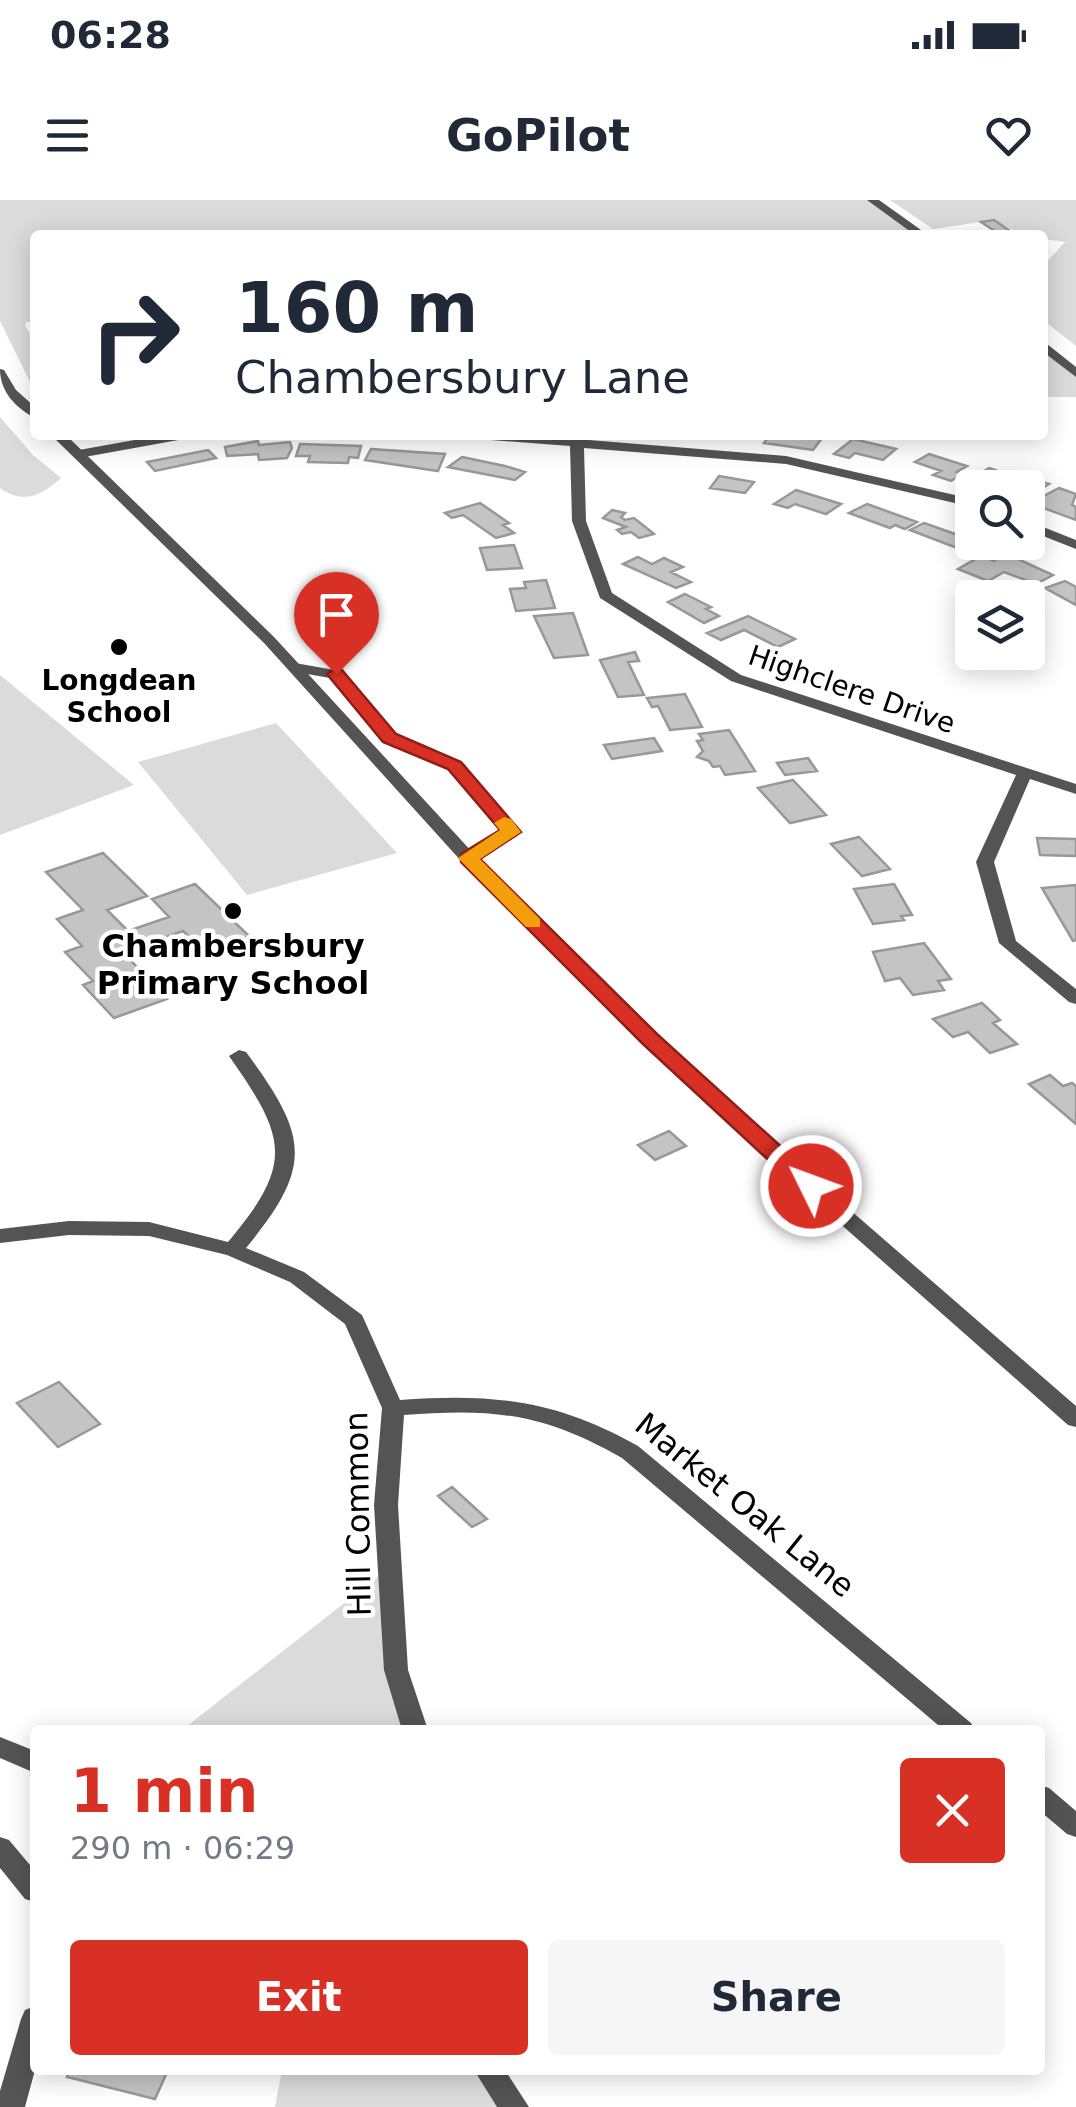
<!DOCTYPE html>
<meta charset="utf-8">
<style>
body{margin:0;font-family:"DejaVu Sans",sans-serif;background:#f6f6f7;color:#1f2937;height:100vh;display:flex;flex-direction:column;font-size:38px;white-space:nowrap}
*{box-sizing:border-box;margin:0}
p{font-size:32px;color:#747a83}
.icon{flex:none;width:55px;height:55px;fill:none;stroke:currentColor;stroke-width:2;stroke-linecap:round;stroke-linejoin:round}
.map{position:relative;flex:1;overflow:hidden}
.side{position:absolute;left:30px;top:1525px;width:1015px;height:350px;display:flex;flex-direction:column;background:#fff;border-radius:10px;box-shadow:0 5px 25px #0003}
.side>*{flex:none}
.top-card{position:absolute;left:30px;top:30px;width:1018px;height:210px;border-radius:10px;box-shadow:0 5px 25px #0003;background:#fff;color:#1f2937;overflow:hidden}
.tools{position:absolute;left:955px;top:270px;display:grid;gap:20px}
.tools a{display:grid;place-items:center;width:90px;height:90px;border-radius:10px;background:#fff;box-shadow:0 5px 25px #0003;font-size:50px}
.pin{position:absolute;display:grid;place-items:center;width:85px;height:85px;color:#fff;margin:-102px -42px;border-radius:50% 50% 50% 0;rotate:-45deg;box-shadow:0 0 10px #0007}
.pin .icon{rotate:45deg}
.me{position:absolute;width:110px;margin:-55px;rotate:312deg;stroke-linejoin:round;filter:drop-shadow(0 0 8px #0008)}
.turn{display:flex;align-items:center;gap:35px;height:210px;padding:0 40px;font-size:45px}
.turn .icon{width:130px;height:130px;stroke-width:2.5}
.turn b{display:block;font-size:70px;line-height:85px}
.round{display:grid;place-items:center;flex:none;width:105px;height:105px;border-radius:10px;background:#f6f6f7}
.head{display:flex;align-items:center;justify-content:space-between;height:170px;padding:0 40px}
h1{font-size:60px;font-weight:700;line-height:75px;color:#d93025}
.action{display:flex;gap:20px;margin-top:auto;padding:20px 40px}
.action a{flex:1;height:115px;border-radius:10px;background:#d93025;color:#fff;font-size:40px;font-weight:700;line-height:115px;text-align:center}
.action a+a{background:#f6f6f7;color:#1f2937}
.status{display:flex;justify-content:space-between;align-items:center;height:70px;padding:0 50px;background:#fff;direction:ltr}
.status svg{height:28px;fill:currentColor}
header{display:flex;justify-content:space-between;align-items:center;height:130px;padding:0 40px;background:#fff;font-size:45px;font-weight:700}
.map>svg:first-child{display:block}
</style>
<div class="status"><b>06:28</b><svg viewBox="0 0 49 12"><path d="M0 12V9h3v3zM5 12V6h3v6zM10 12V3h3v9zM15 12V0h3v12zM26 1h20v11H26zM47 4h2v5h-2z"/></svg></div>
<header><svg class="icon" aria-label="menu" viewBox="0 0 24 24"><path d="M4 6h16M4 12h16M4 18h16"/></svg>GoPilot<svg class="icon" aria-label="heart" viewBox="0 0 24 24"><path d="M12 20l-8-8c-3-5 5-10 8-4 3-6 11-1 8 4z"/></svg></header>
<div class="map">
<svg width="1076" height="1907" viewBox="0 0 1076 1907">
<rect width="100%" height="100%" fill="#fff"/>
<path fill="#dbdbdb" d="M0 0H871L919 35H35V122H26L25 126 35 141V192L0 121Z
M890 0H1076V146L1043 120V66L1065 42 1043 39 1042 35H1023L994 20 933 29Z
M1042 145 1076 177V197H1043Z
M0 217 33 255 61 278C42 295 24 305 0 288Z
M0 475 134 585 0 635Z
M276 523 397 653 247 695 138 562Z
M389 1368 415 1530H182Z
M282 1870H488L514 1907H275Z"/>
<path fill="#c4c4c4" stroke="#989898" stroke-width="2.5" d="M994 20 1016 35H1001L981 22Z
M770 235H810L823 237 813 250 764 243Z
M853 239 896 249 883 260 855 253 849 258 834 254Z
M258 241 259 245 290 242 292 248 287 258 259 260 258 254 227 256 225 247Z
M300 244 361 246 358 258 349 257 348 263 308 262 310 256H296Z
M371 249 445 254 438 271 365 260Z
M208 250 216 258 155 271 147 262Z
M929 254 967 266 957 272 963 274 951 281 933 275 941 271 915 262Z
M462 257 505 266 525 272 515 280 448 267Z
M989 268 1018 278 1022 276 1049 284 1028 297V288H978L964 283Z
M719 276 754 282 745 293 710 288Z
M1059 288 1076 294 1072 305 1076 307V320L1030 303Z
M796 290 841 304 826 314 795 304 788 308 774 304Z
M480 303 509 323 503 325 514 333 496 338 463 315 452 318 445 313Z
M867 304 917 322 905 329 895 325 890 328 849 313Z
M612 310 625 313 621 317 625 320 634 318 654 334 639 338 631 332 622 334 617 330 626 327 603 318Z
M924 323 972 340V341L960 349 910 330Z
M514 345 522 368 487 370 480 348Z
M1007 354 1053 375 1036 384 1004 372 988 381 958 369 981 356 994 361Z
M638 357 652 364 664 358 683 367 671 372 691 382 676 388 623 364Z
M546 380 555 408 516 411 510 389 526 388 524 382Z
M1065 381 1076 387V405L1045 388Z
M685 394 711 407 706 409 719 416 704 423 668 402Z
M346 408 359 422 332 428 319 414Z
M573 413 588 455 554 458 534 416Z
M748 416 795 439 778 447 744 430 721 440 707 433Z
M359 422 370 433 343 440 332 428Z
M635 452 639 461 628 462 644 495 618 497 600 460Z
M685 494 702 527 670 530 658 506 652 507 647 498Z
M729 530 755 571 725 575 720 566 713 567 709 561 697 557 703 551 697 541 703 540 699 534Z
M654 538 662 551 612 559 604 545Z
M808 558 817 571 785 575 777 563Z
M793 580 826 615 790 623 758 588Z
M859 637 890 669 862 676 831 644Z
M1037 638 1076 639V656L1040 655Z
M103 653 147 696 107 710 128 731 169 717 152 699 195 684 249 736 205 752 183 731 123 752 167 799 114 818 83 785 93 781 65 752 82 746 57 719 83 710 46 672Z
M894 684 912 715 901 716 904 720 873 724 854 689Z
M1076 685V740L1073 741 1042 688Z
M924 743 951 779 938 781 944 790 913 795 900 778 885 781 873 752Z
M982 803 1000 820 993 823 1017 844 990 853 968 832 953 837 933 819Z
M1050 875 1063 886 1072 883 1076 886V924L1029 884Z
M669 931 686 946 655 960 638 945Z
M59 1182 100 1224 58 1247 17 1203Z
M452 1287 487 1319 472 1327 438 1296Z
M70 1870H168L155 1899 67 1877Z"/>
<g fill="none" stroke-linecap="round" stroke-linejoin="round">
<path fill="#545454" fill-rule="evenodd" d="M162 235H191L184 239 79 258 72 254 79 250Z
M471 235H527L786 256 972 299V307L786 264 584 248 586 321 612 393 741 475 1076 584V594L1030 579 994 662 1016 741 1076 789V804L1069 802 999 743 976 662 1016 575 731 481 600 398 572 321 570 246 478 239Z
M1028 321 1076 340V349L1028 330Z
M295 463 340 471 395 535 461 562 517 628V636L474 662H462L459 658 462 654 501 631 449 568 383 541 330 478 290 471V465Z
M239 850 246 852C307 935 315 965 246 1048L304 1072 362 1115 400 1200C493 1193 556 1200 638 1246L971 1523 975 1530H944L622 1258C543 1213 493 1208 404 1215L398 1305 408 1470 428 1530H402L384 1470 374 1305 382 1208 345 1124 290 1082 227 1055 149 1036 69 1035 0 1043V1029L69 1021 149 1022 228 1042C295 963 286 937 229 856Z
M1040 1585 1049 1588 1076 1611V1637L1067 1634 1040 1611Z
M0 1637 9 1640 35 1671V1702L25 1699 0 1668Z
M35 1806V1870L25 1907H0V1891L21 1819 25 1810Z"/>
<path fill="#545454" fill-rule="evenodd" d="M867 0H879L928 35H915Z
M1042 140 1076 167V177L1042 151Z
M0 169 4 170 16 190 35 207V218C16 208 0 192 0 169Z
M51 235H66L274 437 474 654 657 835 842 1003 1076 1206V1227L1068 1225 828 1013 643 843 462 662 264 443Z
M0 1537 35 1551V1573L0 1558Z
M474 1870H505L529 1907H497Z"/>
</g>
<path fill="#d93025" stroke="#8d1f18" stroke-width="2.5" d="M336 468 342 470 396 534 461 562 521 632 480 659 658 835 819 981 823 986 819 992H803L643 844 461 662V654L500 630 448 569 383 542 327 474Z"/>
<path fill="#f59e0b" d="M504 617 511 619 521 632 480 659 540 719V727H526L458 658 500 630 494 623Z"/>
<g fill="#000" stroke="#fff" stroke-width="4">
<circle cx="119" cy="447" r="10"/>
<circle cx="233" cy="711" r="10"/>
</g>
<g text-anchor="middle" stroke-width="9" stroke-linejoin="round" paint-order="stroke">
<g font-size="28" font-weight="bold" fill="#000" stroke="#fff">
<text x="119" y="490">Longdean<tspan x="119" dy="32">School</tspan></text>
</g>
<g font-size="28" fill="#000" stroke="#fff">
<text transform="translate(852 489) rotate(19)" y="10">Highclere Drive</text>
</g>
<g font-size="32" font-weight="bold" fill="#000" stroke="#fff">
<text x="233" y="757">Chambersbury<tspan x="233" dy="37">Primary School</tspan></text>
</g>
<g font-size="32" fill="#000" stroke="#fff">
<text transform="translate(745 1305) rotate(39)" y="11">Market Oak Lane</text>
<text transform="translate(358 1314) rotate(-91)" y="11">Hill Common</text>
</g>
</g>
</svg>
<div class="tools">
<a><svg class="icon" aria-label="search" viewBox="0 0 24 24"><circle cx="10" cy="10" r="6"/><path d="M15 15l6 6"/></svg></a>
<a><svg class="icon" aria-label="layers" viewBox="0 0 24 24"><path d="M12 4l9 5-9 5-9-5zM3 14l9 5 9-5"/></svg></a>
</div>
<div class="pin" style="left:336px;top:474px;background:#d93025"><svg class="icon" aria-label="arrive" viewBox="0 0 24 24"><path d="M6 21V4h12l-3 4 3 4H6"/></svg></div>
<svg class="me" style="left:811px;top:986px" viewBox="-20 -20 40 40"><circle r="17" fill="#d93025" stroke="#fff" stroke-width="3"/><path d="M0-11L8 9 0 5-8 9z" fill="#fff"/></svg>
<div class="top-card">
<div class="turn"><svg class="icon" aria-label="right" viewBox="0 0 24 24"><path d="M7 20v-9h11M14 6l5 5-5 5"/></svg><div><b>160 m</b>Chambersbury Lane</div></div>
</div>
<section class="side">
<div class="head"><div><h1>1 min</h1><p>290 m · 06:29</p></div><a class="round" style="background:#d93025;color:#fff"><svg class="icon" aria-label="close" viewBox="0 0 24 24"><path d="M6 6l12 12M18 6L6 18"/></svg></a></div>
<div class="action"><a>Exit</a><a>Share</a></div>
</section>
</div>
